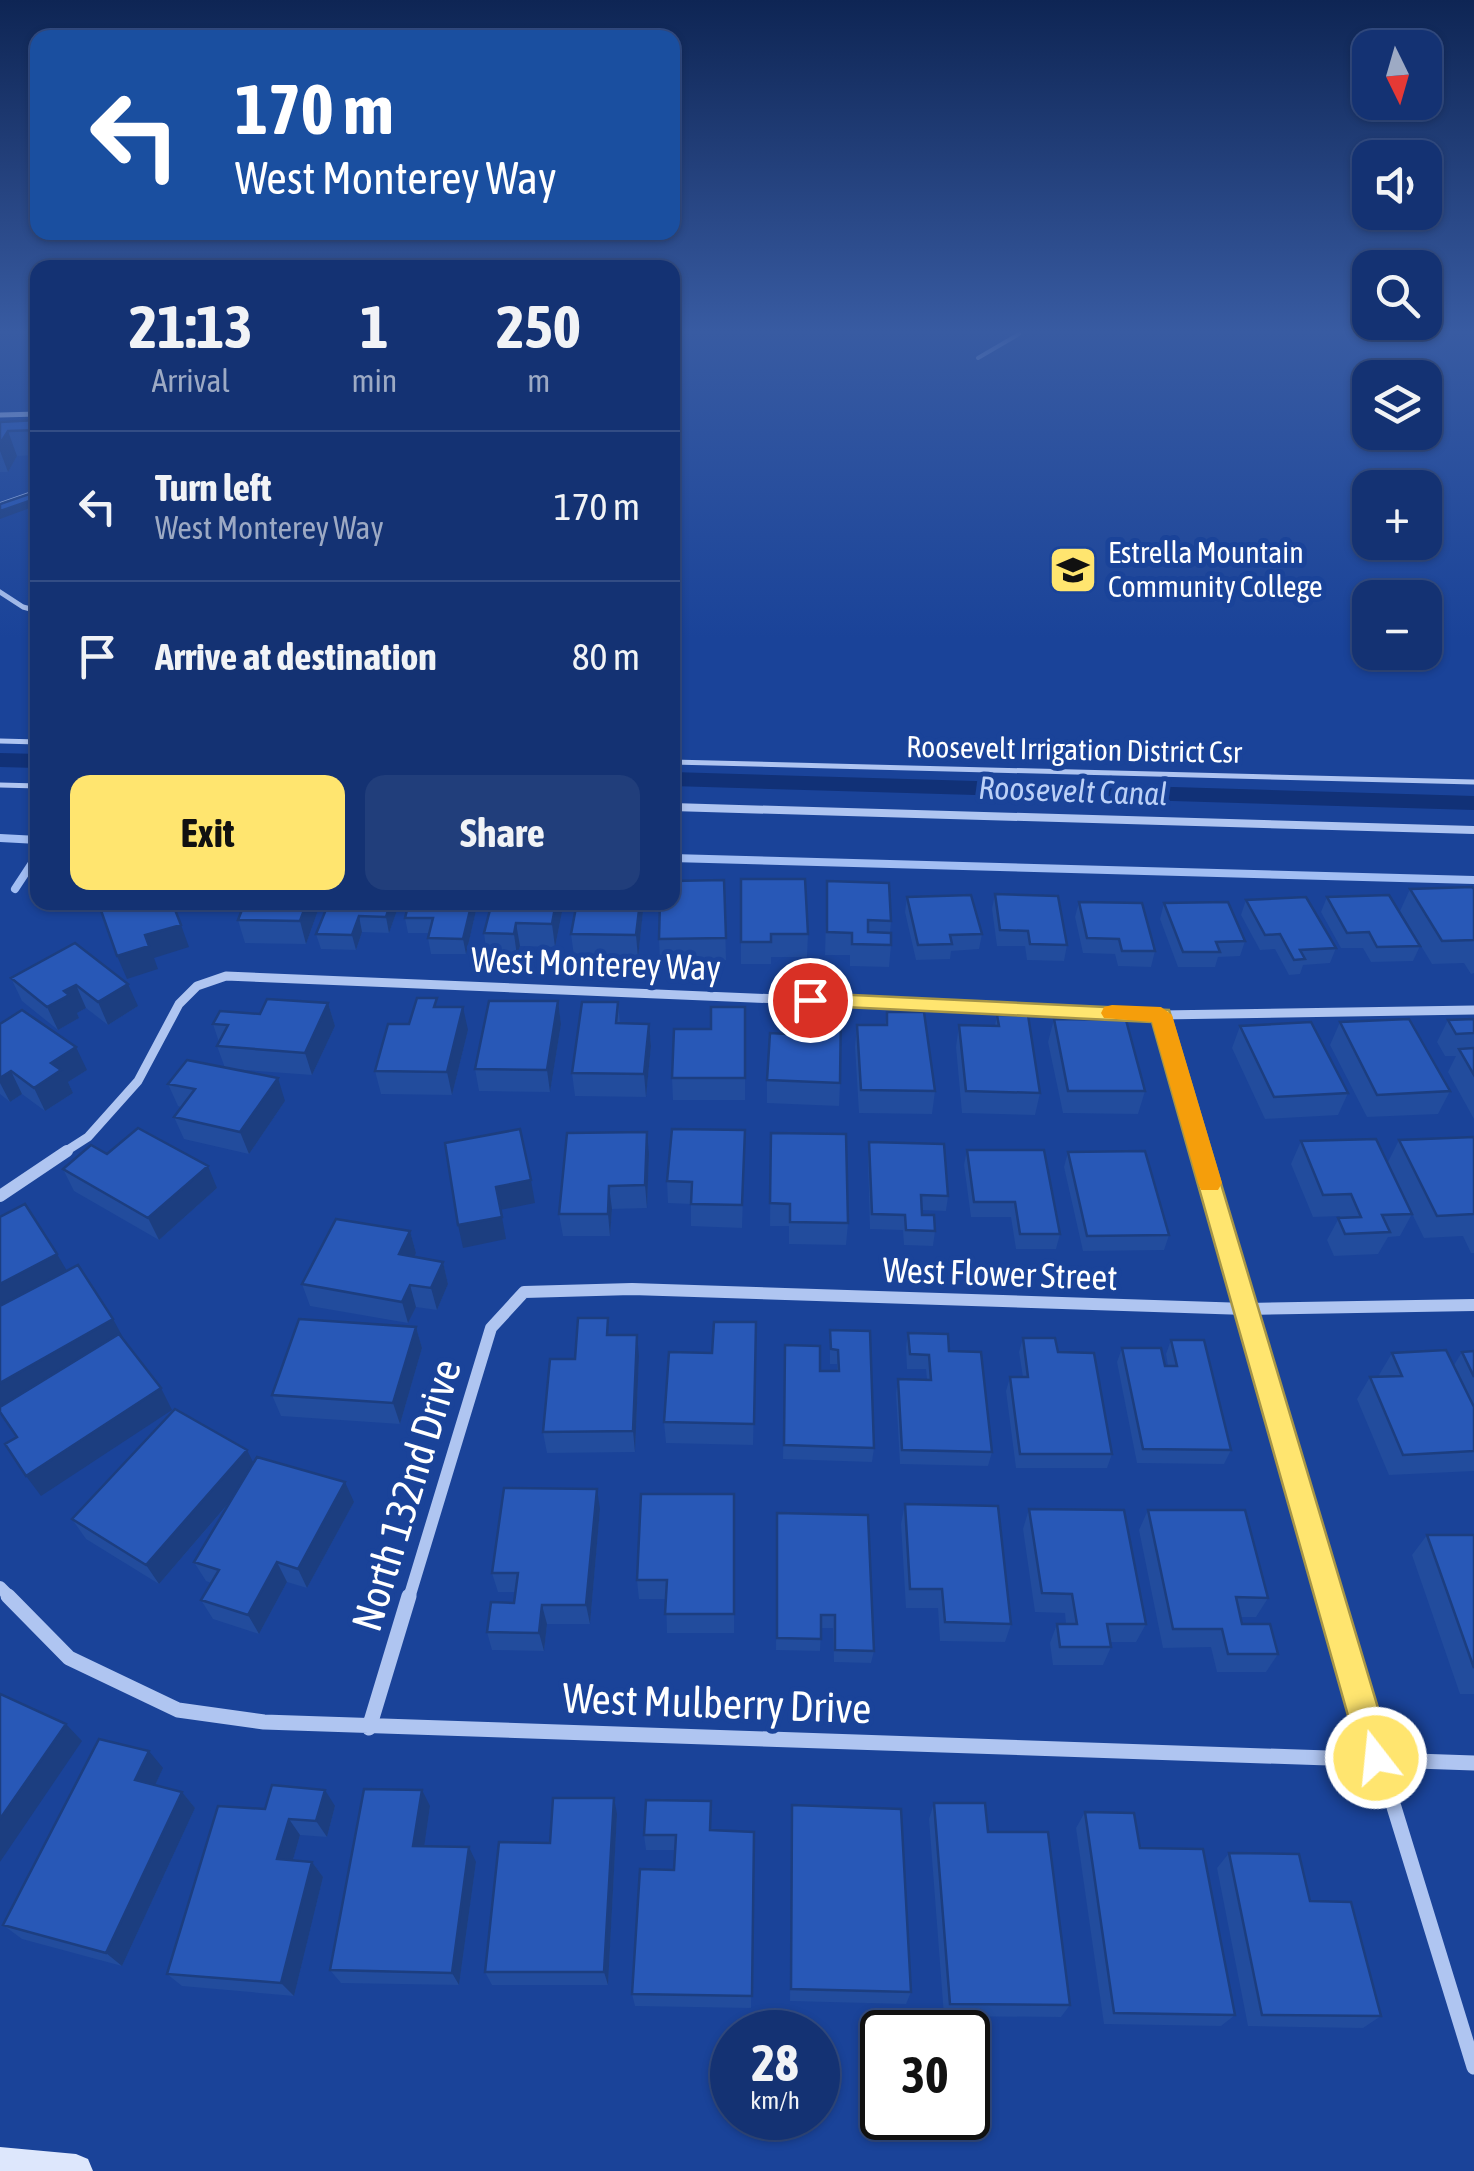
<!DOCTYPE html>
<meta charset="utf-8">
<style>
body{margin:0;font-family:"Asap Condensed",sans-serif;background:#213e7b;color:#f1f3f6;height:100vh;display:flex;flex-direction:column;font-size:38px;white-space:nowrap}
*{box-sizing:border-box;margin:0}
p{font-size:32px;color:#9daac4}
.icon{flex:none;width:55px;height:55px;fill:none;stroke:currentColor;stroke-width:2;stroke-linecap:round;stroke-linejoin:round}
.map{position:relative;flex:1;overflow:hidden}
.drawer{position:absolute;left:30px;top:260px;width:650px;height:650px;display:flex;flex-direction:column;background:#143273;border-radius:20px;box-shadow:0 2px 8px #0004,0 0 0 2px #334d85}
.drawer>*{flex:none}
.top-card{position:absolute;left:30px;top:30px;width:650px;height:210px;border-radius:20px;box-shadow:0 2px 8px #0004,0 0 0 2px #334d85;background:#1a4fa0;color:#fff;overflow:hidden}
.needle{width:65px;rotate:175deg}
.buttons{position:absolute;left:1352px;top:30px;display:grid;gap:20px}
.buttons a{display:grid;place-items:center;width:90px;height:90px;border-radius:20px;background:#143273;box-shadow:0 2px 8px #0004,0 0 0 2px #334d85;font-size:50px}
.speed{position:absolute;left:710px;top:2010px;display:flex;gap:20px;font-size:50px;font-weight:700;text-align:center}
.speed>*{display:grid;place-content:center;width:130px;height:130px;border-radius:50%;background:#143273;box-shadow:0 2px 8px #0004,0 0 0 2px #334d85;line-height:1}
.speed small{font-size:25px;font-weight:400}
.speed .limit{border:5px solid #111;border-radius:15px;background:#fff;color:#111}
.pin{position:absolute;display:grid;place-items:center;width:85px;height:85px;color:#fff;margin:-42px;border:5px solid #fff;border-radius:50%;box-shadow:0 2px 10px #0007}
.me{position:absolute;width:110px;margin:-55px;rotate:344deg;stroke-linejoin:round;filter:drop-shadow(0 0 8px #0008)}
.turn{display:flex;align-items:center;gap:35px;height:210px;padding:0 40px;font-size:45px}
.turn .icon{width:130px;height:130px;stroke-width:2.5}
.turn b{display:block;font-size:70px;line-height:85px}
.eta{display:flex;justify-content:space-evenly;align-items:center;height:170px;text-align:center}
.eta b{font-size:60px;font-weight:700;line-height:70px}
.action{display:flex;gap:20px;margin-top:auto;padding:20px 40px}
.action a{flex:1;height:115px;border-radius:20px;background:#ffe56f;color:#111;font-size:40px;font-weight:700;line-height:115px;text-align:center}
.action a+a{background:#213e7b;color:#f1f3f6}
ul{padding:0;list-style:none}
li{display:flex;align-items:center;gap:30px;height:150px;padding:0 40px;border-top:2px solid #334d85}
li div{flex:1}
li b{display:block;font-size:38px}
li em{font-style:normal}
.map>svg:first-child{display:block}
</style>
<div class="map">
<svg width="1474" height="2171" viewBox="0 0 1474 2171">
<rect width="100%" height="100%" fill="#1a4399"/>
<g fill="none" stroke-linecap="round" stroke-linejoin="round">
<path stroke="#a2bef3" stroke-width="8" d="M0 838 38 840
M672 858 1474 880
M15 889 38 854"/>
<path fill="#113177" fill-rule="evenodd" d="M0 753 38 754V768L0 767Z
M672 772 1474 796V810L672 786Z"/>
<path stroke="#afc5f1" stroke-width="4" d="M978 358 1019 334
M0 504 38 491"/>
<path stroke="#afc5f1" stroke-width="5" d="M0 592 23 607 38 611
M0 741 38 742
M672 762 1474 782
M0 785 38 786
M672 807 742 809"/>
<path stroke="#afc5f1" stroke-width="8" d="M672 807 1474 830"/>
<path stroke="#afc5f1" stroke-width="5" d="M0 415 38 414"/>
<path stroke="#afc5f1" stroke-width="9" d="M1161 1015 1201 1153
M63 1153 88 1137 138 1081 179 1004 197 986 226 976 1161 1015 1474 1010"/>
<path stroke="#afc5f1" stroke-width="12" d="M1200 1151 1330 1598
M0 1196 67 1151
M0 1587 11 1598
M409 1598 491 1328 524 1292 632 1289 1246 1309 1474 1305"/>
<path stroke="#afc5f1" stroke-width="15" d="M8 1596 69 1658 178 1710 264 1722 1474 1763
M1329 1596 1474 2067
M369 1728 409 1596"/>
<path fill="#dde7fc" fill-rule="evenodd" d="M0 2147 76 2154 88 2159 93 2171H0Z"/>
</g>
<path fill="#224c9d" d="M38 420V455L17 456 8 472H0V422Z
M741 879 808 934 807 957H771V964H741Z
M724 880 726 960 660 961 659 939Z
M827 881 891 921 890 933 891 945 889 967 850 966V955H825Z
M1410 889H1474V973L1471 974 1464 963 1432 964 1400 911Z
M995 894 1067 945 1064 961 1027 960 1025 946H997L992 909Z
M907 897 982 934 979 949 951 951 950 959 916 960 905 912Z
M1327 897 1420 946 1413 961 1371 962 1363 948H1341L1321 912Z
M1246 900 1336 948 1330 963 1303 965 1300 974 1289 975 1275 949 1260 950 1241 915Z
M245 902H321L306 944 245 943 238 920Z
M329 902H400L389 933 362 932 356 950 321 949 316 934Z
M478 902 466 954H431L428 938 429 933H408L405 918Z
M564 902 555 947 520 946 517 956H487L484 933Z
M644 902 638 958 574 956 571 934Z
M1079 902 1155 951 1151 967 1118 966 1115 954 1083 953 1075 917Z
M1164 903 1245 941 1240 956 1218 957 1215 967H1178L1160 919Z
M75 943 138 1006 108 1025 86 1008 77 1013 79 1018 58 1030 22 1001 11 978Z
M558 1001 561 1024 550 1092 479 1091 475 1069Z
M618 1002 620 1023 649 1024 651 1046 646 1097 575 1096 572 1073Z
M328 1003 335 1026 312 1075 232 1069 285 1101 249 1154 184 1139 174 1117 181 1107 178 1106 168 1084 225 1068 217 1046 219 1042 213 1024 260 1014Z
M438 1007 468 1030 452 1095 381 1094 375 1071 409 1024Z
M745 1007V1100H673L672 1078 711 1029Z
M887 1012 935 1091 932 1114 859 1113 855 1047 857 1025H885Z
M997 1015 1040 1093 1035 1115 962 1113 956 1047 959 1025 995 1026Z
M1054 1019 1145 1091 1138 1114 1063 1113 1048 1042Z
M1474 1019V1119L1448 1072 1456 1056H1445L1437 1042 1448 1020Z
M1340 1022 1450 1091 1438 1114 1367 1117 1330 1045Z
M0 1024 87 1070 68 1082 73 1093 45 1111 22 1094 10 1102 0 1094Z
M1240 1026 1348 1093 1338 1115 1265 1119 1232 1048Z
M767 1080 840 1083 839 1106 767 1103Z
M745 1130 742 1228 691 1226V1204L668 1203 667 1181Z
M771 1133 848 1223 846 1245 789 1244V1226H770Z
M1474 1137V1253H1471L1463 1236 1424 1238 1398 1185 1412 1214 1400 1236 1388 1237 1378 1254 1334 1256 1327 1240 1340 1216 1313 1217 1291 1164 1301 1141 1388 1162 1399 1140Z
M869 1142 948 1196 946 1211 922 1210V1215L935 1231 933 1246 904 1245 903 1230 870 1229 868 1158Z
M967 1150 1060 1234 1056 1249H1016L1011 1217H971L964 1165Z
M1068 1152 1169 1235 1164 1250 1083 1251 1064 1167Z
M107 1154 217 1188 159 1240 74 1191 63 1169Z
M649 1154 647 1208 612 1209 610 1236H563L559 1214Z
M410 1231 416 1253 414 1257 443 1262 448 1284 437 1310 416 1307 408 1323 310 1306 302 1284Z
M756 1322 753 1445 666 1443 664 1422 712 1353Z
M416 1327 422 1348 400 1424 281 1416 272 1395Z
M830 1330 874 1448 872 1462 783 1459 785 1345 820 1371H837V1364H830Z
M908 1333 949 1351 992 1452 988 1466 900 1464 896 1394 898 1379 927 1380 926 1369H907L906 1347Z
M610 1335 639 1356 635 1452 547 1453 543 1432 575 1359Z
M1023 1338 1058 1352 1112 1454 1107 1468H1016L1006 1391 1010 1377H1023L1019 1352Z
M1171 1340 1231 1450 1224 1464 1137 1463 1117 1362 1122 1348 1168 1366 1166 1354Z
M1474 1351V1471L1389 1475 1357 1399 1370 1377H1380L1379 1375 1392 1353 1454 1365 1462 1352Z
M253 1462 354 1502 307 1588 287 1582 259 1634 213 1619 201 1600 211 1583 206 1581 194 1562 229 1503 159 1584 86 1539 72 1519Z
M734 1494V1633H667L666 1599H639L637 1580Z
M905 1504 1011 1624 1005 1642 940 1641 938 1608H906L901 1524Z
M600 1509 590 1624H547L544 1651 492 1650 487 1632 514 1603 516 1592H498L492 1573Z
M1029 1509 1146 1624 1136 1642H1110L1111 1647 1103 1665H1053L1050 1643 1057 1624H1066L1065 1613 1035 1612 1023 1529Z
M1148 1510 1268 1598 1256 1617H1241L1242 1624 1278 1654 1266 1672H1217L1211 1647 1163 1648 1139 1530Z
M777 1513 874 1651 871 1663 834 1662 833 1628H821L820 1651 776 1650Z
M1427 1535H1474V1694H1460L1412 1555Z
M163 1768 155 1785 182 1792 195 1808 122 1966 22 1939 3 1925Z
M711 1801V1830L754 1832 751 2008 635 2006 632 1994 674 1870 675 1850H646L644 1835Z
M934 1803 988 1832 1070 2005 1061 2017 944 2016 929 1819Z
M792 1805 911 1992 906 2004 790 2001Z
M335 1806 327 1837 300 1835 293 1860 312 1862 323 1877 294 1996 182 1986 167 1974 265 1809Z
M430 1806 424 1847 476 1862 459 1985 341 1983 330 1970Z
M1085 1812 1235 2015 1221 2026 1104 2024 1076 1828Z
M617 1814 608 1985H492L485 1972 550 1843Z
M1229 1853 1310 1901 1381 2016 1363 2028 1248 2026 1217 1868Z"/>
<path fill="#1c3e80" d="M678 408 679 433 672 435V411Z
M8 431 17 456 8 472 0 451V444Z
M38 498V505L0 519V511Z
M307 902H321L306 944 300 921Z
M391 902H400L389 933 386 917Z
M472 902H478L466 954 463 939Z
M556 902H564L555 947 552 924Z
M640 902H644L638 958 636 935Z
M359 916 362 932 356 950 352 935Z
M516 923 520 946 517 956 514 934Z
M181 925 189 947 154 958 158 969 127 979 117 956 145 935Z
M128 984 138 1006 108 1025 98 1002Z
M76 985 86 1008 77 1013 79 1018 58 1030 47 1007 64 991Z
M558 1001 561 1024 550 1092 547 1070Z
M328 1003 335 1026 312 1075 305 1053Z
M463 1007 468 1030 452 1095 447 1072Z
M649 1024 651 1046 646 1097 644 1074Z
M76 1047 87 1070 68 1082 73 1093 45 1111 34 1088 51 1063Z
M11 1071 22 1094 10 1102 0 1083V1078Z
M278 1078 285 1101 249 1154 240 1132Z
M647 1132 649 1154 647 1208 645 1185Z
M208 1166 217 1188 159 1240 148 1218Z
M531 1180 535 1203 500 1210 496 1187Z
M609 1186 612 1209 610 1236 608 1214Z
M502 1217 506 1239 463 1248 458 1225Z
M410 1231 416 1253 405 1276 399 1254Z
M57 1254 70 1276 0 1313V1284Z
M443 1262 448 1284 437 1310 431 1288Z
M410 1285 416 1307 408 1323 402 1302Z
M113 1319 125 1341 0 1412V1383Z
M416 1327 422 1348 400 1424 393 1403Z
M637 1335 639 1356 635 1452 633 1431Z
M161 1388 172 1410 41 1496 26 1476Z
M247 1450 257 1470 159 1584 146 1565Z
M345 1482 354 1502 307 1588 298 1569Z
M597 1489 600 1509 590 1624 586 1605Z
M277 1562 287 1582 259 1634 248 1615Z
M542 1605 547 1624 544 1651 539 1633Z
M66 1724 82 1741 0 1862V1819Z
M149 1751 163 1768 150 1796 135 1780Z
M325 1790 335 1806 327 1837 316 1821Z
M422 1790 430 1806 422 1862 413 1846Z
M182 1792 195 1808 122 1966 106 1953Z
M614 1798 617 1814 608 1985 604 1972Z
M289 1819 300 1835 289 1874 277 1859Z
M469 1847 476 1862 459 1985 452 1973Z
M312 1862 323 1877 294 1996 281 1983Z"/>
<path fill="#2858b7" stroke="#1c3e80" stroke-width="2.5" d="M38 420V430L8 431 0 444V422Z
M38 491V498L0 511V504Z
M741 879H805L808 934H771V942H741Z
M724 880 726 938 659 939 660 902H672V881Z
M827 881 889 883 891 921 868 920V932L891 933V945L852 944V933L827 932Z
M1472 887 1474 889V940L1442 941 1410 889Z
M995 894 1058 896 1067 945 1030 944 1028 931 1000 930Z
M971 895 982 934 950 935 952 944 918 945 907 897Z
M1389 895 1420 946 1377 947 1369 932 1347 933 1327 897Z
M1306 897 1336 948 1300 950 1305 959 1294 960 1280 934 1265 935 1246 900Z
M98 902H172L181 925 145 935 149 946 117 956Z
M245 902H307L300 921 238 920Z
M329 902H391L386 917 359 916 352 935 316 934Z
M409 902H472L463 939 428 938 433 918H405Z
M492 902H556L552 924 516 923 514 934 484 933Z
M577 902H640L636 935 571 934Z
M1079 902 1142 903 1155 951H1122L1119 939 1087 938Z
M1228 902 1245 941 1216 942 1220 952H1183L1164 903Z
M75 943 128 984 98 1002 76 985 64 991 69 995 47 1007 11 978Z
M417 998H437L434 1007H463L447 1072 375 1071 388 1024H409Z
M267 999 328 1003 305 1053 217 1046 228 1025 213 1024 220 1011 260 1014Z
M489 1001H558L547 1070 475 1069Z
M582 1002H618L616 1023 649 1024 644 1074 572 1073Z
M711 1007H745V1078H672L674 1029H711Z
M22 1010 76 1047 51 1063 61 1070 34 1088 11 1071 0 1078V1024Z
M803 1010 841 1011 840 1083 767 1080 770 1033 802 1035Z
M887 1012H924L935 1091 861 1090 857 1025H887Z
M997 1015H1028L1040 1093 966 1091 959 1025 999 1026Z
M1054 1019 1126 1020 1145 1091H1068Z
M1409 1019 1450 1091 1377 1095 1340 1022Z
M1474 1019V1033L1456 1034 1448 1020Z
M1311 1022 1348 1093 1274 1097 1240 1026Z
M1474 1048V1075L1459 1049Z
M187 1060 278 1078 240 1132 174 1117 195 1089 168 1084Z
M138 1128 208 1166 148 1218 63 1169 91 1145 107 1154Z
M520 1129 531 1180 496 1187 502 1217 458 1225 445 1143Z
M672 1129 745 1130 742 1205 691 1204 692 1182 667 1181Z
M647 1132 645 1185 609 1186 608 1214H559L567 1133Z
M771 1133 846 1134 848 1223 790 1222V1204L770 1203Z
M1474 1137V1214L1437 1216 1399 1140Z
M1376 1139 1412 1214 1382 1215 1390 1232 1345 1234 1338 1218 1361 1217 1351 1194 1323 1195 1301 1141Z
M869 1142 944 1144 948 1196 921 1195 922 1215H934L935 1231 906 1230 905 1215 872 1214Z
M967 1150H1044L1060 1234H1020L1015 1202H974Z
M1145 1151 1169 1235 1087 1236 1068 1152Z
M25 1204 57 1254 0 1284V1217Z
M336 1219 410 1231 399 1254 443 1262 431 1288 410 1285 402 1302 302 1284Z
M78 1265 113 1319 0 1383V1306Z
M578 1318H608L607 1335H637L633 1431 543 1432 550 1359H575Z
M299 1319 416 1327 393 1403 272 1395Z
M714 1322H756L754 1424 664 1422 669 1352 712 1353Z
M830 1330 870 1331 874 1448 784 1445 785 1345 820 1346V1371H839L838 1350 831 1349Z
M908 1333 948 1334 949 1351 981 1352 992 1452 902 1450 898 1379 931 1380 929 1355 910 1354Z
M119 1334 161 1388 26 1476 5 1444 17 1437 0 1412V1407Z
M1023 1338H1055L1058 1352 1094 1353 1112 1454H1020L1010 1377H1028Z
M1171 1340H1204L1231 1450 1143 1449 1122 1348H1161L1165 1366H1177Z
M1446 1350 1474 1407V1451L1403 1455 1370 1377 1402 1376 1392 1353Z
M1474 1351V1377L1462 1352Z
M175 1409 247 1450 146 1565 72 1519Z
M257 1457 345 1482 298 1569 277 1562 248 1615 201 1600 219 1570 194 1562Z
M504 1488 597 1489 586 1605H542L539 1633 487 1632 491 1602 514 1603 518 1573H492Z
M641 1494H734V1614H665L667 1580H637Z
M905 1504 998 1506 1011 1624 945 1622 942 1589H910Z
M1029 1509 1124 1510 1146 1624H1107L1111 1647H1060L1057 1624H1077L1072 1594 1042 1593Z
M1148 1510H1245L1268 1598 1236 1597 1242 1624H1270L1278 1654H1228L1222 1629H1173Z
M777 1513 868 1515 874 1651 835 1650V1615H821V1639L777 1638Z
M1427 1535H1474V1668Z
M0 1694 66 1724 0 1819Z
M99 1739 149 1751 135 1780 182 1792 106 1953 3 1925Z
M272 1785 325 1790 316 1821 289 1819 277 1859 312 1862 281 1983 167 1974 218 1806 265 1809Z
M364 1789 422 1790 413 1846 469 1847 452 1973 330 1970Z
M553 1798H614L604 1972H485L499 1842 550 1843Z
M646 1800 711 1801 710 1830 754 1832 752 1996 632 1994 640 1869 674 1870 676 1835H644Z
M934 1803H985L988 1832H1048L1070 2005 950 2004Z
M792 1805 901 1809 911 1992 791 1989Z
M1085 1812 1134 1813 1140 1848 1203 1849 1235 2015 1114 2013Z
M1229 1853 1299 1854 1310 1901 1351 1902 1381 2016 1262 2015Z"/>
<linearGradient id="sky" x2="0" y2="1"><stop stop-color="#0e2554"/><stop offset="0.52" stop-color="#385ba2"/><stop offset="1" stop-color="#385ba2" stop-opacity="0"/></linearGradient>
<rect width="1474" height="638" fill="url(#sky)"/>
<path fill="#ffe56f" stroke="#a69548" stroke-width="2.5" d="M810 993 1169 1010 1393 1758 1388 1770 1376 1775 1365 1770 1360 1758 1152 1022 803 1005 800 1000 803 995Z"/>
<path fill="#f59e0b" d="M1112 1005 1161 1007 1172 1015 1222 1183 1218 1190H1201L1198 1183 1152 1022 1104 1018 1101 1013 1104 1007Z"/>
<defs>
<g id="university-square" transform="scale(2.5)"><rect x="-9" y="-9" width="18" height="18" rx="4" fill="#ffe56f" stroke="#1a4399"/><path d="M0-5L7-2L0 1L-7-2ZM-4 1L0 2.5L4 1V4Q0 6-4 4Z" fill="#111"/></g>
</defs>
<g fill-rule="evenodd">
<use href="#university-square" x="1073" y="570"/>
</g>
<g text-anchor="middle" stroke-width="10" stroke-linejoin="round" paint-order="stroke">
<g font-size="30" fill="#fff" stroke="#1a4399" text-anchor="start">
<text x="1108" y="563">Estrella Mountain<tspan x="1108" dy="34">Community College</tspan></text>
</g>
<g font-size="30" fill="#fff" stroke="#1a4399">
<text transform="translate(1074 750) rotate(1)" y="10">Roosevelt Irrigation District Csr</text>
</g>
<g font-size="32" font-style="italic" fill="#bbd0f7" stroke="#1a4399">
<text transform="translate(1073 791) rotate(2)" y="11">Roosevelt Canal</text>
</g>
<g font-size="35" fill="#fff" stroke="#1a4399">
<text transform="translate(596 964) rotate(2)" y="12">West Monterey Way</text>
<text transform="translate(1000 1274) rotate(2)" y="12">West Flower Street</text>
</g>
<g font-size="42" fill="#fff" stroke="#1a4399">
<text transform="translate(406 1495) rotate(-73)" y="15">North 132nd Drive</text>
<text transform="translate(717 1703) rotate(2)" y="15">West Mulberry Drive</text>
</g>
</g>
</svg>
<div class="buttons">
<a><svg class="needle" viewBox="-14 -14 28 28"><path d="M0-13l5 13h-10z" fill="#e53935"/><path d="M0 13l5-13h-10z" fill="#9daac4"/></svg></a>
<a><svg class="icon" aria-label="sound" viewBox="0 0 24 24"><path d="M4 9h4l5-4v14l-5-4H4zM17 9q2 3 0 6"/></svg></a>
<a><svg class="icon" aria-label="search" viewBox="0 0 24 24"><circle cx="10" cy="10" r="6"/><path d="M15 15l6 6"/></svg></a>
<a><svg class="icon" aria-label="layers" viewBox="0 0 24 24"><path d="M12 4l9 5-9 5-9-5zM3 14l9 5 9-5"/></svg></a>
<a>+</a>
<a>−</a>
</div>
<div class="speed"><div>28<small>km/h</small></div><div class="limit">30</div></div>
<div class="pin" style="left:810px;top:1000px;background:#d93025"><svg class="icon" aria-label="arrive" viewBox="0 0 24 24"><path d="M6 21V4h12l-3 4 3 4H6"/></svg></div>
<svg class="me" style="left:1376px;top:1758px" viewBox="-20 -20 40 40"><circle r="17" fill="#ffe56f" stroke="#fff" stroke-width="3"/><path d="M0-11L8 9 0 5-8 9z" fill="#fff"/></svg>
<div class="top-card">
<div class="turn"><svg class="icon" aria-label="left" viewBox="0 0 24 24"><path d="M17 20v-9H6M10 6l-5 5 5 5"/></svg><div><b>170 m</b>West Monterey Way</div></div>
</div>
<section class="drawer">
<div class="eta">
<div><b>21:13</b><p>Arrival</p></div>
<div><b>1</b><p>min</p></div>
<div><b>250</b><p>m</p></div>
</div>
<ul>
<li><svg class="icon" aria-label="left" viewBox="0 0 24 24"><path d="M17 20v-9H6M10 6l-5 5 5 5"/></svg><div><b>Turn left</b><p>West Monterey Way</p></div><em>170 m</em></li>
<li><svg class="icon" aria-label="arrive" viewBox="0 0 24 24"><path d="M6 21V4h12l-3 4 3 4H6"/></svg><div><b>Arrive at destination</b></div><em>80 m</em></li>
</ul>
<div class="action"><a>Exit</a><a>Share</a></div>
</section>
</div>
